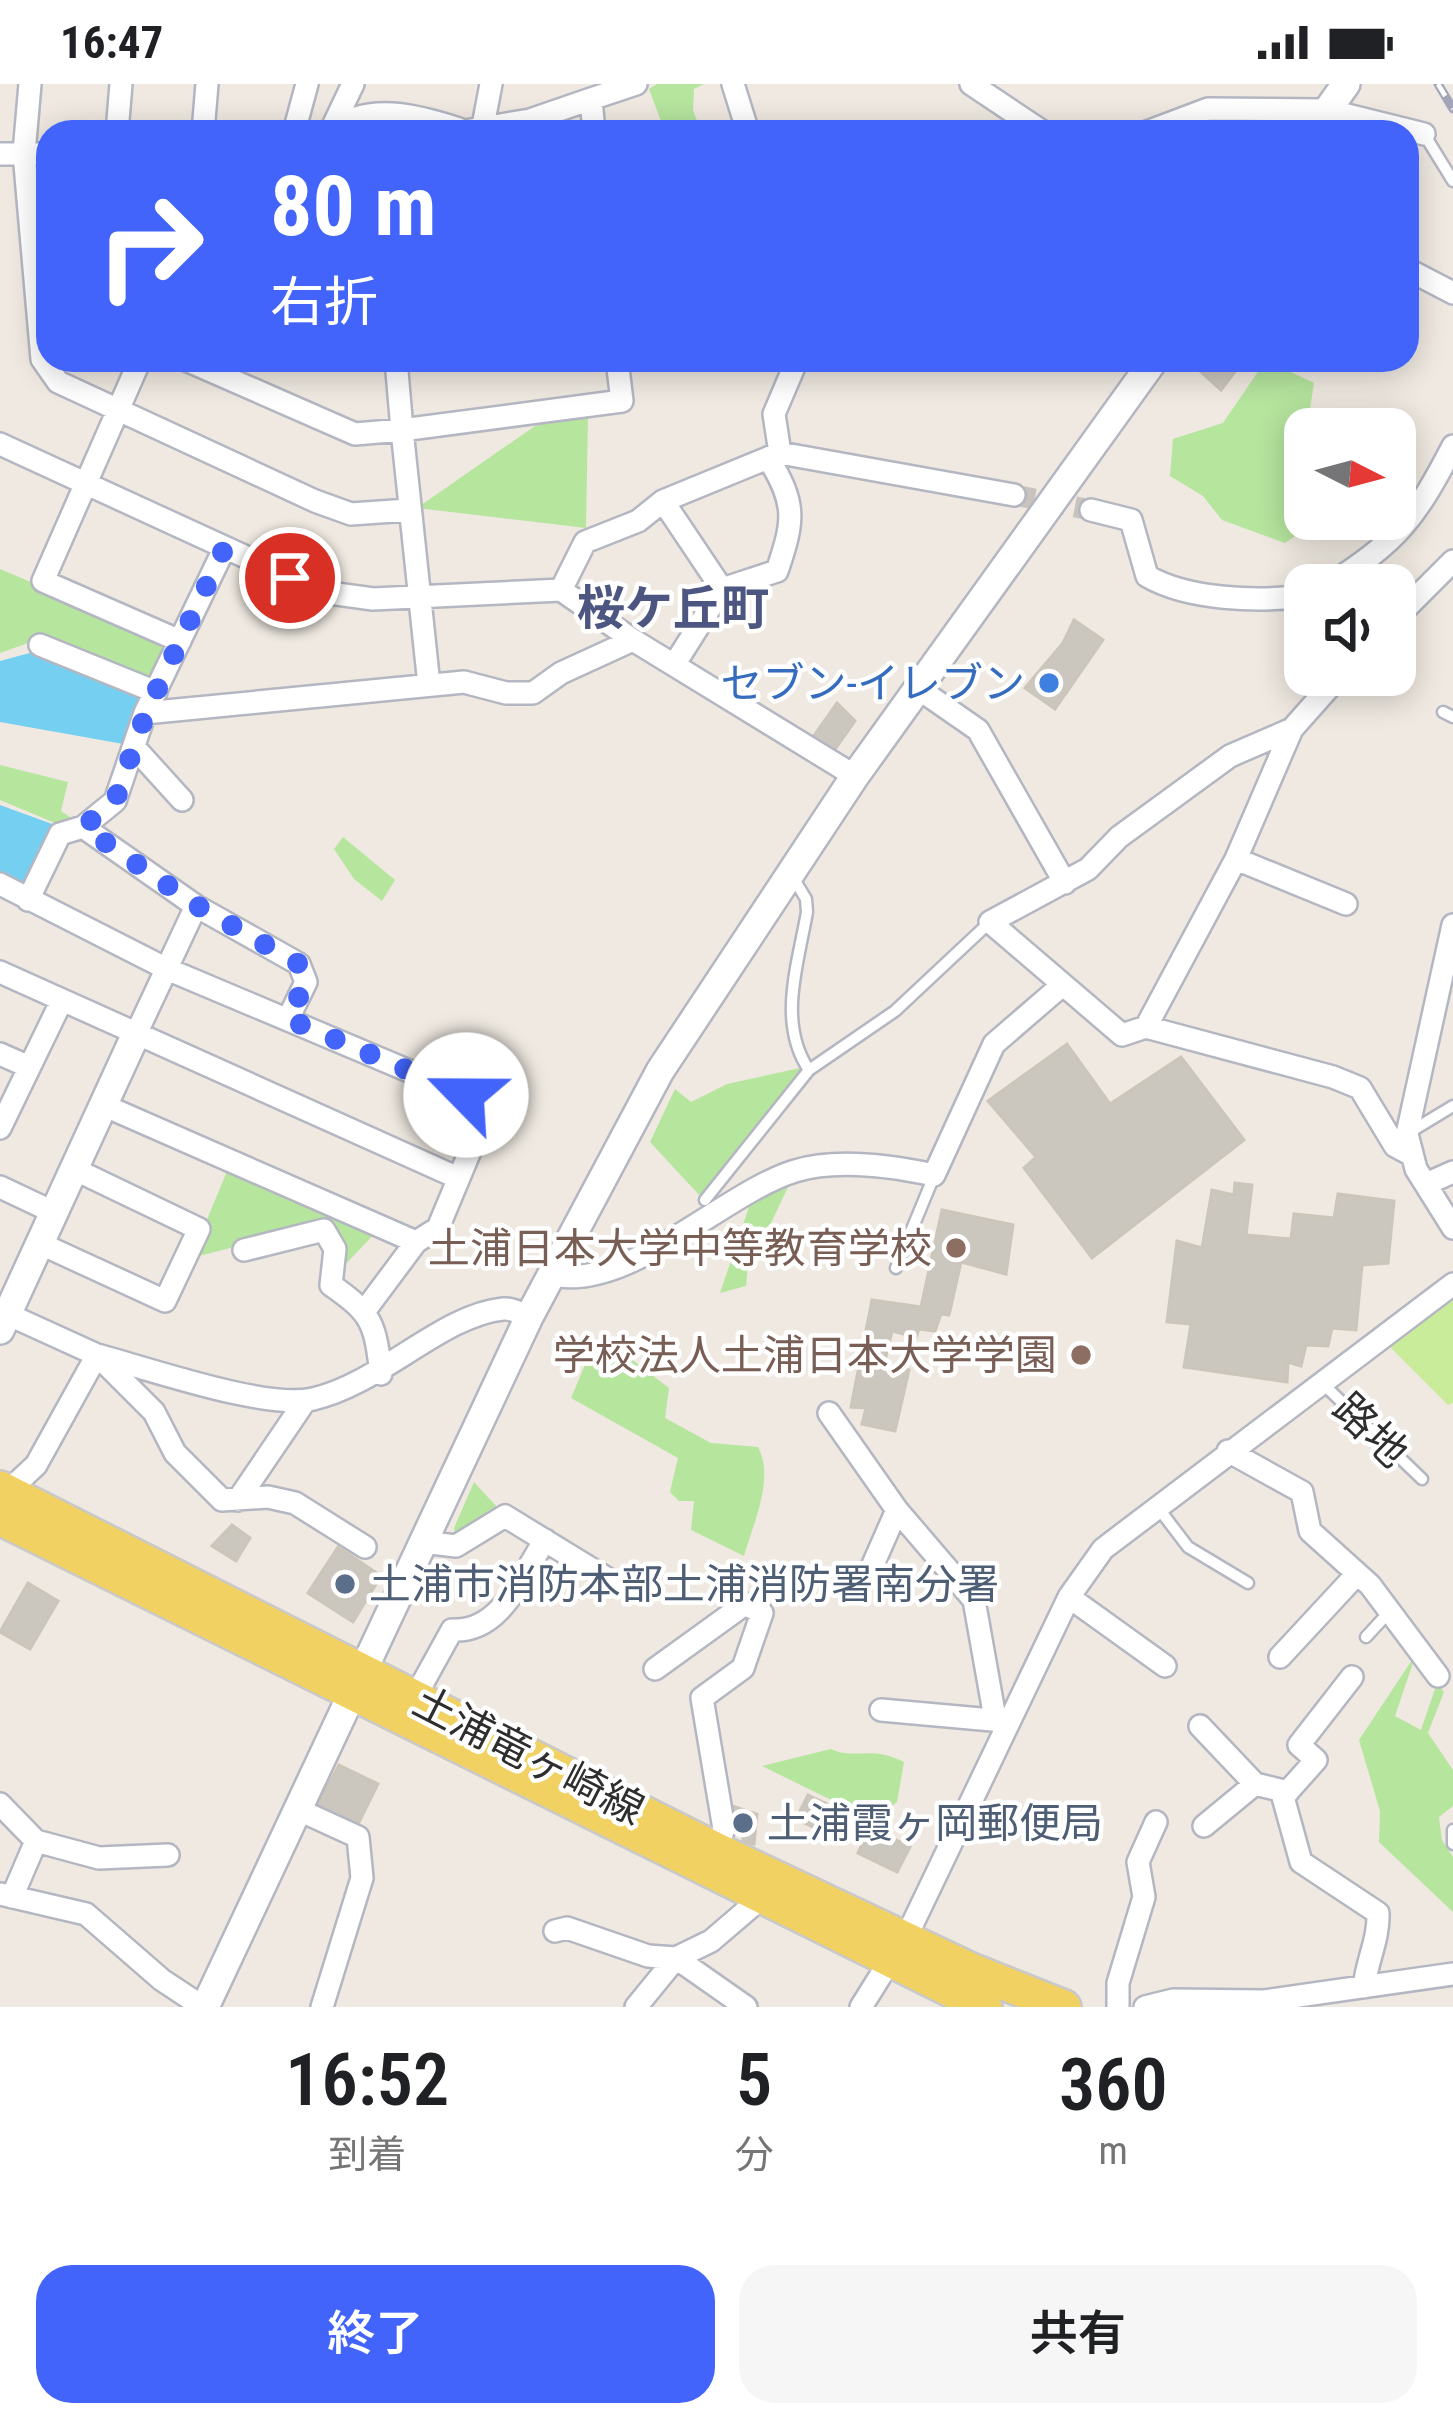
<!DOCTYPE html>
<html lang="ja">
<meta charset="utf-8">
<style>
body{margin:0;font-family:"Roboto Condensed","Noto Sans JP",sans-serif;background:#f6f6f6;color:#202124;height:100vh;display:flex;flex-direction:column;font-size:45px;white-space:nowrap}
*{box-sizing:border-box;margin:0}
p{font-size:39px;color:#757577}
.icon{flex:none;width:66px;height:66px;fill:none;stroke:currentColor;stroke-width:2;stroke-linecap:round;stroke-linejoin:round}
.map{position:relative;height:1923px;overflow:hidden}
.drawer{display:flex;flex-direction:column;background:#fff;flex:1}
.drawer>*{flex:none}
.guide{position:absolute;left:36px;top:36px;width:1383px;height:252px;border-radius:36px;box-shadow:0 6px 30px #0003;background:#4264fb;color:#fff;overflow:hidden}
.needle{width:78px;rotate:96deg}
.buttons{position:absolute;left:1284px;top:324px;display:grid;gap:24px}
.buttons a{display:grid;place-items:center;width:132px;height:132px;border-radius:24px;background:#fff;box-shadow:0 6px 30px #0003;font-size:60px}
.pin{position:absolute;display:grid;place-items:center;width:102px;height:102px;color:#fff;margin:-51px;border:6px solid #fff;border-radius:50%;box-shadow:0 3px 12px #0007}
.me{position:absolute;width:132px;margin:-66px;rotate:293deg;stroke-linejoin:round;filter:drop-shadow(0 0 9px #0008)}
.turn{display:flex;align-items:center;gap:42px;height:252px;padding:0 36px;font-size:54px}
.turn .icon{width:156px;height:156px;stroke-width:2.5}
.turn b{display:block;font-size:84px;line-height:102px}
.eta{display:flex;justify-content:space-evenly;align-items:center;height:204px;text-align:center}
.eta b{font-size:72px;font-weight:600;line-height:84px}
.button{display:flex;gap:24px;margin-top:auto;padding:24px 36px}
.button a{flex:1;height:138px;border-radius:36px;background:#4264fb;color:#fff;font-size:48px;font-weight:600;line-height:138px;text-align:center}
.button a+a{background:#f6f6f6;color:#202124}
.status{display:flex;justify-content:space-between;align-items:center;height:84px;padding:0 60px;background:#fff;direction:ltr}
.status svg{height:33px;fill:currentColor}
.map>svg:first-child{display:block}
</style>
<div class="status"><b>16:47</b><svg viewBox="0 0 49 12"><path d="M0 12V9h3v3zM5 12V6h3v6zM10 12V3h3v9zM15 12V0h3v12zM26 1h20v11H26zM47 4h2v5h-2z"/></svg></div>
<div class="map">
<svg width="1453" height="1923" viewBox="0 0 1453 1923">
<rect width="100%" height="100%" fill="#efe9e1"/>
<path fill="#b6e59e" d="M657 0H704L694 5 693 26 701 48H665L649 5Z
M1266 276 1314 299 1309 331 1319 345H1305V435H1320L1285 459 1222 436 1203 412 1170 392 1173 355 1223 339Z
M588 332 586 444 417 424 535 342Z
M0 485 175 559 154 601 42 554 0 569Z
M0 681 68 698 61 727 79 739 67 744 0 716Z
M343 753 395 796 382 817 354 795 334 765Z
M805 983 701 1113 650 1058 675 1005 691 1018 727 1000Z
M228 1085 376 1148 344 1182 324 1140 191 1174Z
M788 1103 771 1139 750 1159 746 1202 720 1209 751 1117Z
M596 1255 618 1265 669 1304 665 1334 711 1359 758 1363C775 1394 753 1440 744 1472L691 1446 694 1417H679L670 1408 678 1374 571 1314Z
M474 1398 497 1423 510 1422 456 1455 454 1444Z
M1416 1570 1395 1632 1421 1646 1437 1599 1444 1608 1428 1649 1453 1686V1722L1439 1733 1442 1756 1453 1773V1828L1379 1758 1380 1727 1359 1656Z
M831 1665C853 1676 872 1661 904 1678L897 1718 872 1736 762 1682Z"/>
<path fill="#c9ec9a" d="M1453 1215V1319L1448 1321 1388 1261Z"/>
<path fill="#75cff0" d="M37 567 152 611 129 661 0 638V577Z
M0 721 63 744 26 811 0 795Z"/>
<path fill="#cbc7bf" stroke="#cbc5ba" stroke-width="3" d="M1188 276H1244L1221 306Z
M1074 536 1103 556 1055 625 1025 604 1063 559Z
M837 619 855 637 831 671 813 653Z
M1067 960 1110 1020 1181 973 1244 1056 1092 1174 1024 1084 1036 1073 988 1017Z
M1235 1099 1252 1101 1246 1151 1291 1155 1294 1130 1334 1134 1338 1110 1394 1117 1388 1179 1362 1181 1356 1246 1332 1244 1328 1262 1306 1261 1301 1282 1288 1278 1287 1298 1184 1283 1191 1240 1167 1238 1177 1157 1202 1164 1212 1106 1234 1111Z
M942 1126 1013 1141 1006 1190 961 1178 949 1231 941 1230 935 1247 919 1245 916 1253 892 1247 884 1281 909 1286 895 1347 862 1340 866 1324 851 1323 872 1216 921 1223Z
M232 1441 250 1454 236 1477 212 1462Z
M338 1463 381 1492 353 1538 308 1509Z
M28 1499 58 1517 30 1565 0 1548Z
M339 1681 378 1700 358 1740 317 1722Z
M808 1711 844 1728 832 1752 796 1735Z
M729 1721 757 1730 754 1760 743 1759V1749L731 1748Z
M870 1743 910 1763 897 1788 858 1769Z"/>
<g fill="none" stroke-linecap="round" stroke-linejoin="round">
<path stroke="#c8c4bd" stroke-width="21" stroke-dasharray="21 10" stroke-linecap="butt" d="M1014 411 1091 426"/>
<g stroke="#b4b7c1" stroke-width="15">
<path id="lane" d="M1424 50 1453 97
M1443 628 1453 633
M794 795 806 815 807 828C798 880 777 939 809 986
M1410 1048 1453 1022
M705 1116 809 986 895 927 990 838
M896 1184 934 1092
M1322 1299 1422 1395
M1156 1421 1188 1463 1248 1499
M1366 1553 1390 1527
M1453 1746V1760"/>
</g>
<g stroke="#b4b7c1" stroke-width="26">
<path id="street" d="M30 0 24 69 42 275 58 298 315 417 351 430 408 426
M733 0 748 48
M971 0 1043 48
M591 15 636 0
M483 42 491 0
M332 44 353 0
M117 48 121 0
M203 48 207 0
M294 48 307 0
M329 48C368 18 416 31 459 45
M459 48 530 36 591 15 594 48
M1147 48 1208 25 1327 26 1424 50
M0 70H48
M1407 185 1453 209
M140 276 43 497 180 557
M186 276 355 350 402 346 429 601
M396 276 402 346 622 317 617 276
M797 276 774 330 780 369 1014 411
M0 360 322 508 373 515 561 506 633 556 855 692
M663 417 722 505
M1091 426 1131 436 1147 492C1188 516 1258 518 1305 512
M1329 501C1399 456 1415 435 1453 362
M561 506 585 458 638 437 663 417 780 369
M1395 535 1453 477
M40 561 156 608
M674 581 722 505 777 487C794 437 797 420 768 374
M919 605 978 646 1065 799
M145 629 464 598 506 609H533L561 589 633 556
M1292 645 1230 672 1119 753 1088 785 990 838 1122 951 1146 943 1333 993 1360 1004 1395 1062 1410 1070
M134 663 182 716
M83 743 196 822 299 880 306 898 288 935
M1236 775 1346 820
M0 800 167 885 466 1011 481 1041 438 1144 416 1158 103 1021
M28 816 60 750 83 743 115 717 145 629 224 465
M1453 841 1407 1050 1416 1085 1453 1144
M0 888 456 1093
M1146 943 1236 775 1292 645 1340 591
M136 950 196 822
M0 970 27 982
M0 1044 62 916
M1426 1100 1453 1088
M0 1103 53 1128
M39 1159 165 1217 199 1145 74 1085
M244 1166 324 1146 335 1165 331 1201C373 1230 375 1240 381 1290
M549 1190C625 1211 723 1109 795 1087 837 1074 892 1082 934 1091L994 960 1060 903
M366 1225 416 1158
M7 1230 97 1271 154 1328 175 1369 222 1416 268 1413 295 1419 365 1463
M829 1329 897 1426 974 1516 995 1634
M1228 1367 1302 1408 1310 1447 1370 1501 1438 1592
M7 1408 36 1381 97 1271C147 1284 266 1326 313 1315 380 1300 442 1231 503 1225 511 1224 520 1229 529 1233
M238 1416 305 1317
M422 1458 456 1462 505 1432 616 1500
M871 1485 897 1426
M1069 1513 1165 1582
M1280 1573 1357 1490
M655 1585 745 1520 762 1529 743 1584 702 1614 724 1745 713 1773
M1352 1593 1299 1661 1316 1676 1283 1713 1301 1778 1378 1829C1379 1855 1367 1876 1364 1903
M415 1613 452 1546C501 1549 521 1493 545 1456
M881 1626 1003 1637
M1200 1642 1255 1700 1288 1708
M0 1720 36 1757 99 1774 168 1771
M299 1726 358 1753 362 1794 322 1923
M1204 1742 1255 1700
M0 1810 86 1830 162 1896 203 1923
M12 1813 36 1757
M555 1847 567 1844 648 1872 676 1874 746 1923
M636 1923 676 1874 711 1857 760 1815
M861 1923 911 1843 1069 1513 1103 1465 1453 1200
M1118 1923V1899L1144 1813 1138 1778 1156 1738
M1145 1923 1173 1916 1264 1917 1453 1890"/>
</g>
<g stroke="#b4b7c1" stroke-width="32">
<path id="secondary" d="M1312 48 1346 0
M0 1246 136 950
M205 1923 529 1233 660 987 855 692 1154 276"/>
</g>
<g stroke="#c9c9c9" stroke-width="38">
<path id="primary" d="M0 1404 717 1766 971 1886 1064 1923
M0 1434 985 1923"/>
</g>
<use href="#lane" stroke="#fff" stroke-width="10"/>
<use href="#street" stroke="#fff" stroke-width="21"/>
<use href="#secondary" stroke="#fff" stroke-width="27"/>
<use href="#primary" stroke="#f2d163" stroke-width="33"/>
<g stroke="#a3a6b8" stroke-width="9">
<path id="rail" d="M1438 0 1453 25"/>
</g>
<use href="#rail" stroke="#fff" stroke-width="4.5" stroke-dasharray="14" stroke-linecap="butt"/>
</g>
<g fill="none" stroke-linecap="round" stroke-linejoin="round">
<path stroke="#4264fb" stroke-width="21" stroke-dasharray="0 37.8" d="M290 494 224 465 146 629 115 717 83 743 196 821 299 880 306 898 288 935 466 1011"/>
</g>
<circle fill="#3f7fe0" stroke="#fff" stroke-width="4.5" cx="1049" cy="599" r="12"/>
<g fill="#8d6e63" stroke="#fff" stroke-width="4.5">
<circle cx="956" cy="1164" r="12"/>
<circle cx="1081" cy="1271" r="12"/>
</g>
<g fill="#5c6f8a" stroke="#fff" stroke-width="4.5">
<circle cx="345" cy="1500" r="12"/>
<circle cx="743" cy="1739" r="12"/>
</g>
<g text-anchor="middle" stroke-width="9" stroke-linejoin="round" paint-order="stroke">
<g font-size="42" fill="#366cbe" stroke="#fff" text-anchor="end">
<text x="1025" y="614">セブン-イレブン</text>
</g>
<g font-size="42" fill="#785e54" stroke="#fff" text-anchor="end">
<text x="932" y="1179">土浦日本大学中等教育学校</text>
<text x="1057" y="1286">学校法人土浦日本大学学園</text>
</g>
<g font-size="42" fill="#2e2e2e" stroke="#fff">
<text transform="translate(1371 1346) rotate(44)" y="15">路地</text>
<text transform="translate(529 1671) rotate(27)" y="15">土浦竜ヶ崎線</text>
</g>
<g font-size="42" fill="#4e5e75" stroke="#fff" text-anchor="start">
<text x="369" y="1515">土浦市消防本部土浦消防署南分署</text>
<text x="767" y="1754">土浦霞ヶ岡郵便局</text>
</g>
<g font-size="48" font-weight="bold" fill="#4d5680" stroke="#fff">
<text x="673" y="541">桜ケ丘町</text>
</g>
</g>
</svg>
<div class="buttons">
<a><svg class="needle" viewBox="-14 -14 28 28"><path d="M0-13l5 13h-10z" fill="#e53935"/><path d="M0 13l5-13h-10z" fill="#757577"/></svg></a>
<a><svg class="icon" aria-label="sound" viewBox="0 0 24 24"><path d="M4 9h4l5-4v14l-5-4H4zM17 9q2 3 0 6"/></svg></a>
</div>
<div class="pin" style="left:290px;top:494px;background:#d93025"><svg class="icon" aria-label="arrive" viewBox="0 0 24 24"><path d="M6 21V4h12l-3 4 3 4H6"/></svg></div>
<svg class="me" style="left:466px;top:1011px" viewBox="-20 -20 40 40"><circle r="19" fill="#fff"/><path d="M0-13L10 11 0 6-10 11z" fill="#4264fb"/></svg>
<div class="guide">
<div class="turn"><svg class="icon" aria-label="right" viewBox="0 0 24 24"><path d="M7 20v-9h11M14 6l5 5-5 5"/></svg><div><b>80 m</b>右折</div></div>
</div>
</div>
<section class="drawer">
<div class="eta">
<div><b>16:52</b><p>到着</p></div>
<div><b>5</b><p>分</p></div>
<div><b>360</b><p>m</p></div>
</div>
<div class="button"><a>終了</a><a>共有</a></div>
</section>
